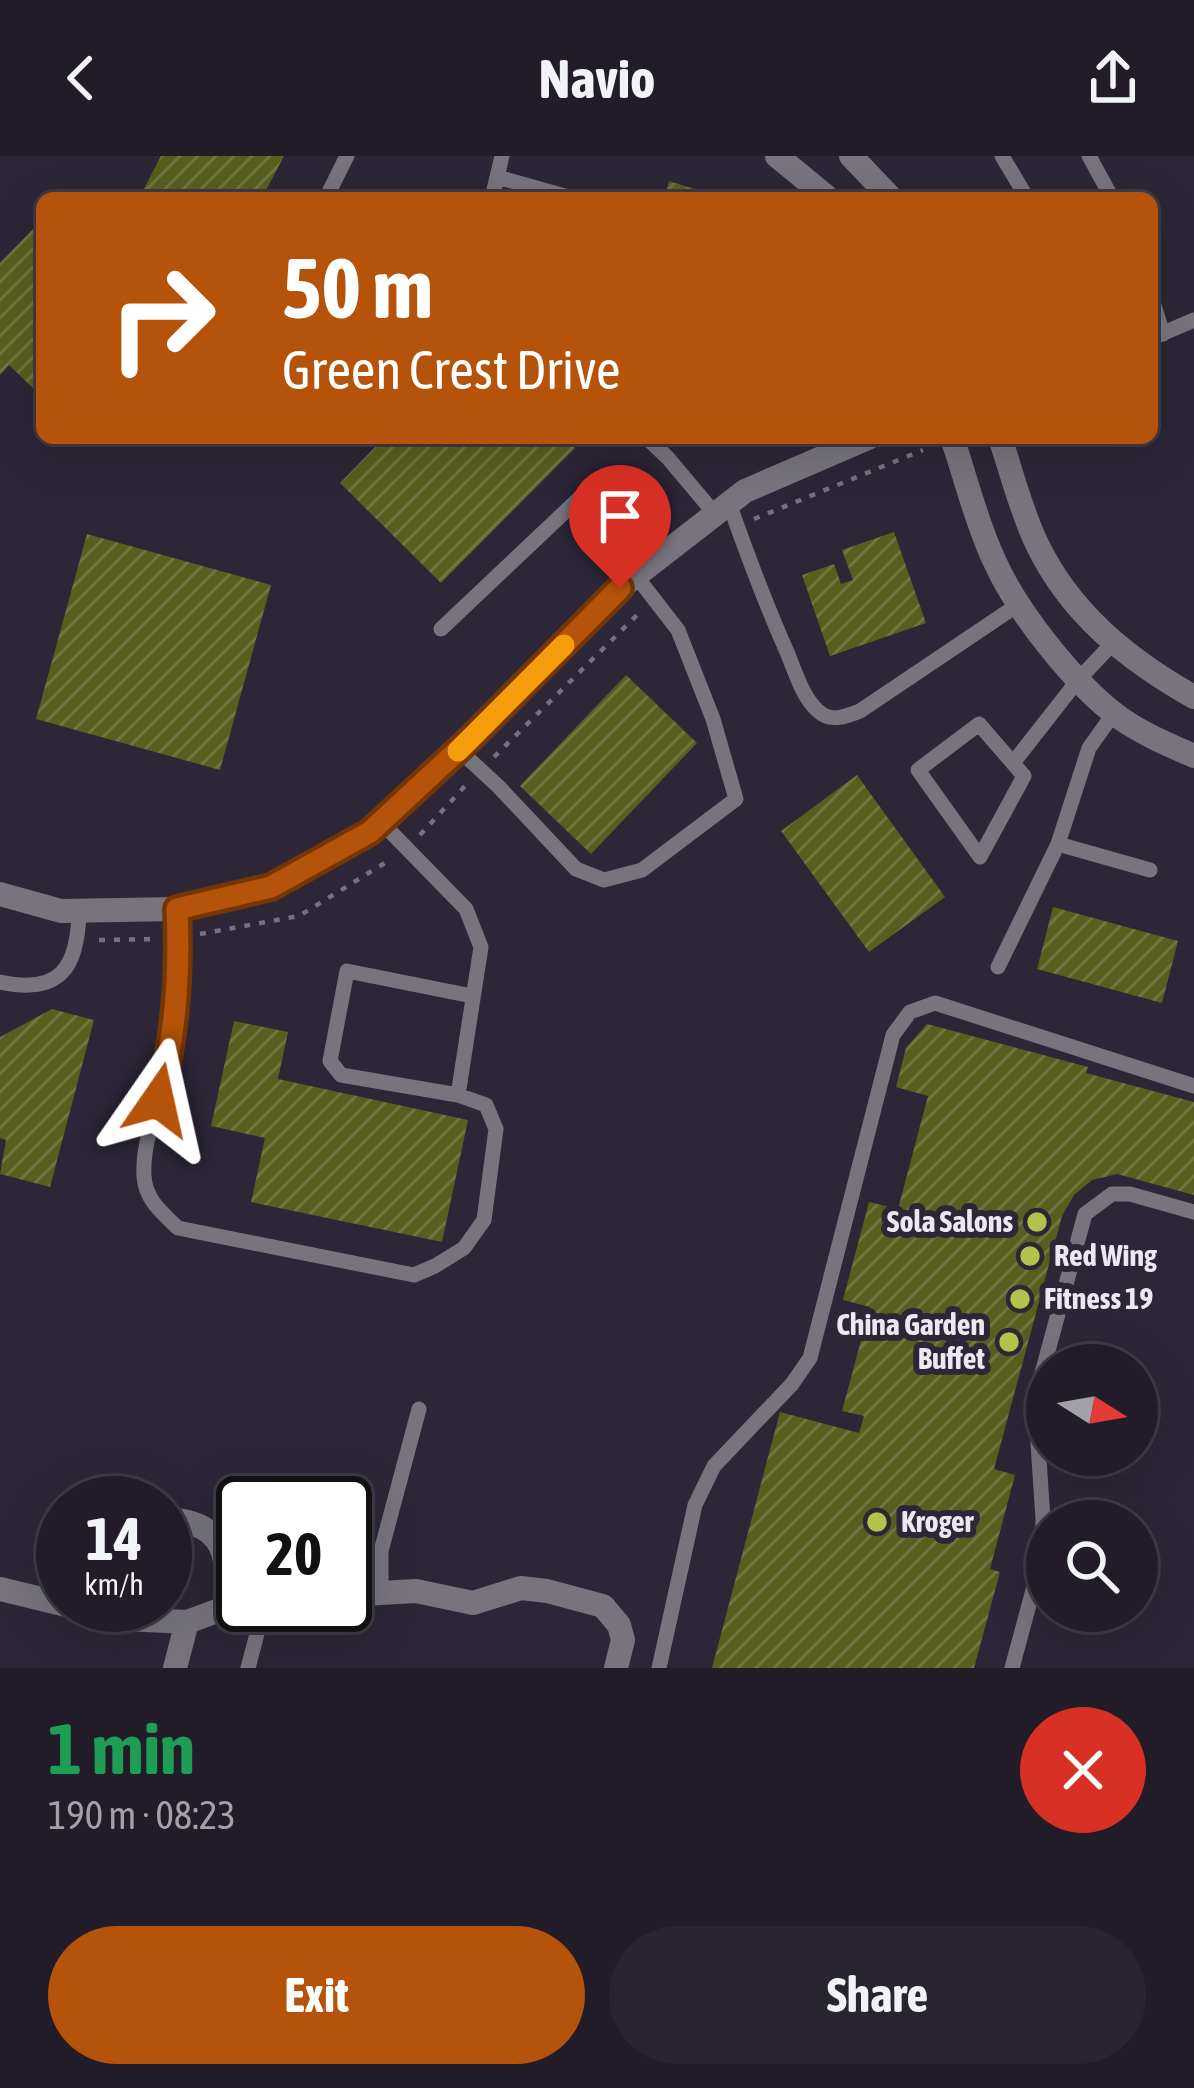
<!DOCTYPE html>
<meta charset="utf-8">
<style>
body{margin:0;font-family:"Asap Condensed",sans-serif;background:#292530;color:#f1f3f6;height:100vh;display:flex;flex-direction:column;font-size:45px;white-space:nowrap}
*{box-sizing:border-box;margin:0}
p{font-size:39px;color:#a2a1a8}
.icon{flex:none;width:66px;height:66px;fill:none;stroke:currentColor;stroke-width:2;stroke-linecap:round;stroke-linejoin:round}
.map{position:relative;height:1512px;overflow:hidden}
.sheet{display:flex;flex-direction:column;background:#211c28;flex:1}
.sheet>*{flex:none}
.hud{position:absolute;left:36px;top:36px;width:1122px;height:252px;border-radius:18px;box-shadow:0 12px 48px #0002,0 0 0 3px #3e3a45;background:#b45309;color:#fff;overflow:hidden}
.needle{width:78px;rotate:101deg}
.tools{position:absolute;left:1026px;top:1188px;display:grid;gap:24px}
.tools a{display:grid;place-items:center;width:132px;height:132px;border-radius:50%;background:#211c28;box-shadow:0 12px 48px #0002,0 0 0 3px #3e3a45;font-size:60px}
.speed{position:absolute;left:36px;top:1320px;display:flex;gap:24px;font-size:60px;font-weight:700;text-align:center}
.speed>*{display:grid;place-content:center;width:156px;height:156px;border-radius:50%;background:#211c28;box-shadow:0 12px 48px #0002,0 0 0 3px #3e3a45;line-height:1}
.speed small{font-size:30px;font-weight:400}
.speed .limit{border:6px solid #111;border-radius:18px;background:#fff;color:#111}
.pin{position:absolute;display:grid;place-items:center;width:102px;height:102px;color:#fff;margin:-123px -51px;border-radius:50% 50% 50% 0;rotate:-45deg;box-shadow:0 0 12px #0007}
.pin .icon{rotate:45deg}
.me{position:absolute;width:132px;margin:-66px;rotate:11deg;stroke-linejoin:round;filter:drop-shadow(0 0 9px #0008)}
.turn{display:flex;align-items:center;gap:42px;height:252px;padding:0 48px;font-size:54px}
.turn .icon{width:156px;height:156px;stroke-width:2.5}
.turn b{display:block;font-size:84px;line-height:102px}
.round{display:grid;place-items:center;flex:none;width:126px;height:126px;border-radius:63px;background:#292530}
.headline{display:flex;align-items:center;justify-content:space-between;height:204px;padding:0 48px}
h1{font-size:72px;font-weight:700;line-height:90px;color:#1e9e55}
.button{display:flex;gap:24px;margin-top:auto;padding:24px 48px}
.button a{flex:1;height:138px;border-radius:72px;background:#b45309;color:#fff;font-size:48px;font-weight:700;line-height:138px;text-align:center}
.button a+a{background:#292530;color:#f1f3f6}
header{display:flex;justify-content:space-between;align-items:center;height:156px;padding:0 48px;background:#211c28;font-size:54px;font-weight:700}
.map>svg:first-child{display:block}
</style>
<header><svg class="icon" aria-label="back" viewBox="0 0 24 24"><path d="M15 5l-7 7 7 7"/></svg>Navio<svg class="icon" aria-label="share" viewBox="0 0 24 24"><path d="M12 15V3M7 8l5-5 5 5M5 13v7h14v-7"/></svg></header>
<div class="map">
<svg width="1194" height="1512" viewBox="0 0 1194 1512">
<defs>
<pattern id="building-hatch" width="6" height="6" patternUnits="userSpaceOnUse" patternTransform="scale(3)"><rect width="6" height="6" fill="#575f1e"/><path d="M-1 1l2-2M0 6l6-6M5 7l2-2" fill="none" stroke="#6f763f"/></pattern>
</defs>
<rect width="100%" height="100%" fill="#2c2636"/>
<path fill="url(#building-hatch)" d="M161 0H284L262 42H139Z
M669 25 720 41V42H664Z
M42 64V241L9 209 0 219V107Z
M384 282H565L575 292 441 427 340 327Z
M894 376 926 467 830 500 802 419 834 408 841 428 853 424 842 394Z
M87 378 271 429 220 614 36 563Z
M626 519 697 587 591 698 520 630Z
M857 619 945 741 869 796 781 675Z
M1053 751 1178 785 1162 847 1037 813Z
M52 853 94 864 50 1031 0 1018 6 984 0 982V881Z
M234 865 288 876 278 923 468 964 442 1086 251 1046 265 982 211 970Z
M927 868 1088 911 1086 917 1194 946V1039L1117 1018 1092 1024 1074 1039 1062 1060 994 1313 1015 1319 990 1413 1000 1416 974 1512H712L780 1256 859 1277 864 1260 842 1255 870 1151 843 1144 869 1046 898 1053 928 940 896 931 906 892Z"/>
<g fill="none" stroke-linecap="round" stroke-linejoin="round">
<path stroke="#76717f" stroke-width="4.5" stroke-dasharray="6 9" stroke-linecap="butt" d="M754 363 923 294
M494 601 639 457
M420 679 465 630
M200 778 299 760 388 705
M99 784 159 783"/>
<path stroke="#77747d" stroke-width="15" d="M1002 0 1027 42
M1089 0 1112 42
M497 21 572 42
M326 42 347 0
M492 42 502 0
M1152 143 1163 178
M1152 182 1194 164
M647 282 668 302 715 358
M729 347C747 398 765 447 787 496 795 515 802 540 817 554 830 567 845 561 860 555L1019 448
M441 473 588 334
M979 568 1024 620 980 701 918 614Z
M459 594 499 631 576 713 604 724 642 714 736 643 713 563 678 474 636 420
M1013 607 1078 524 1113 487
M381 666 466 753 481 791 458 939
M1058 688 1150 714
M177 753C180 809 177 865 165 920 158 952 142 986 144 1020 145 1043 162 1057 178 1072L414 1119 435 1110 464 1092 484 1064 496 973 486 949 458 939 341 919 330 905 347 815 472 840
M998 811 1058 688 1089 592 1114 557
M0 826C60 839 78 812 79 755
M381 1437V1395L419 1253
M248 1512 264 1451
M659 1512 695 1349 714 1310 792 1228 810 1202 893 879 910 856 935 847 1194 930
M1012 1512 1043 1397V1363L1035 1243 1085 1058 1112 1038H1130L1194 1056"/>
<path stroke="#77747d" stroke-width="24" d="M777 0 828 42
M851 0 891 42
M952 282C966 322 976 366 994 404 1017 456 1075 529 1120 562 1143 578 1169 589 1194 600
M1000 282C1012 317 1021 355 1037 388 1070 457 1128 504 1194 541
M0 738 61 755 177 753 271 731 370 676 469 585 620 432 745 335 868 282
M165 1363C225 1365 231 1400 225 1452
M0 1433 124 1463 187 1466 225 1452 274 1449
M345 1439 416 1435 473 1447 521 1432 547 1435 603 1450 619 1469 623 1484 616 1512
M175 1512 187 1466"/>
</g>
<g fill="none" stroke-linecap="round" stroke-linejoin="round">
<g stroke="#753606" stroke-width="30">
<path id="route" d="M158 944C176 882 180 817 177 753L271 731 370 676 469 584 620 432"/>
</g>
<use href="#route" stroke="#b45309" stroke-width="21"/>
<path stroke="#f59e0b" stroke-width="21" d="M458 595 564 489"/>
</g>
<g fill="#b3c24b" stroke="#2c2636" stroke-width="4.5">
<circle cx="1037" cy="1066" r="12"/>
<circle cx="1030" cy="1100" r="12"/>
<circle cx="1020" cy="1143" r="12"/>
<circle cx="1009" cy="1186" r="12"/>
<circle cx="877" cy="1366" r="12"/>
</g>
<g text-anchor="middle" stroke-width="12" stroke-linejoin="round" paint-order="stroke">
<g font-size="30" font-weight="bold" fill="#ebe8f2" stroke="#2c2636" text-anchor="start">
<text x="1013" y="1076" text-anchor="end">Sola Salons</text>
<text x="1054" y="1110">Red Wing</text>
<text x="1044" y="1153">Fitness 19</text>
<text x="985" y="1179" text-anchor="end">China Garden<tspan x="985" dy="34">Buffet</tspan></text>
<text x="901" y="1376">Kroger</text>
</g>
</g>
</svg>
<div class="tools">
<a><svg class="needle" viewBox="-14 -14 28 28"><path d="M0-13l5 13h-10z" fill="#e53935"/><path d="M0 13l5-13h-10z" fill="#a2a1a8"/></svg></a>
<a><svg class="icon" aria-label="search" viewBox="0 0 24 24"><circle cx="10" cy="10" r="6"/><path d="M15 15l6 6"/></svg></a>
</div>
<div class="speed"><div>14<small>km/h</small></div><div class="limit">20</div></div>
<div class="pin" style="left:620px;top:432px;background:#d93025"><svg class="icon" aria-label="arrive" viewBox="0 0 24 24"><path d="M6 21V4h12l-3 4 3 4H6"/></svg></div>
<svg class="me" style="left:158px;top:944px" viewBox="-20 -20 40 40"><path d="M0-17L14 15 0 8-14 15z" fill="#b45309" stroke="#fff" stroke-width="4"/></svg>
<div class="hud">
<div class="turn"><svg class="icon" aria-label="right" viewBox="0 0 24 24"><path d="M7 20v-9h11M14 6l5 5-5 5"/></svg><div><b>50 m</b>Green Crest Drive</div></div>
</div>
</div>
<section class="sheet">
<div class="headline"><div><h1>1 min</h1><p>190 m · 08:23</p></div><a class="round" style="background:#d93025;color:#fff"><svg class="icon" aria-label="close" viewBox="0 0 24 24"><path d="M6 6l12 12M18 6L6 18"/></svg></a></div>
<div class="button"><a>Exit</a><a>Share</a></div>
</section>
